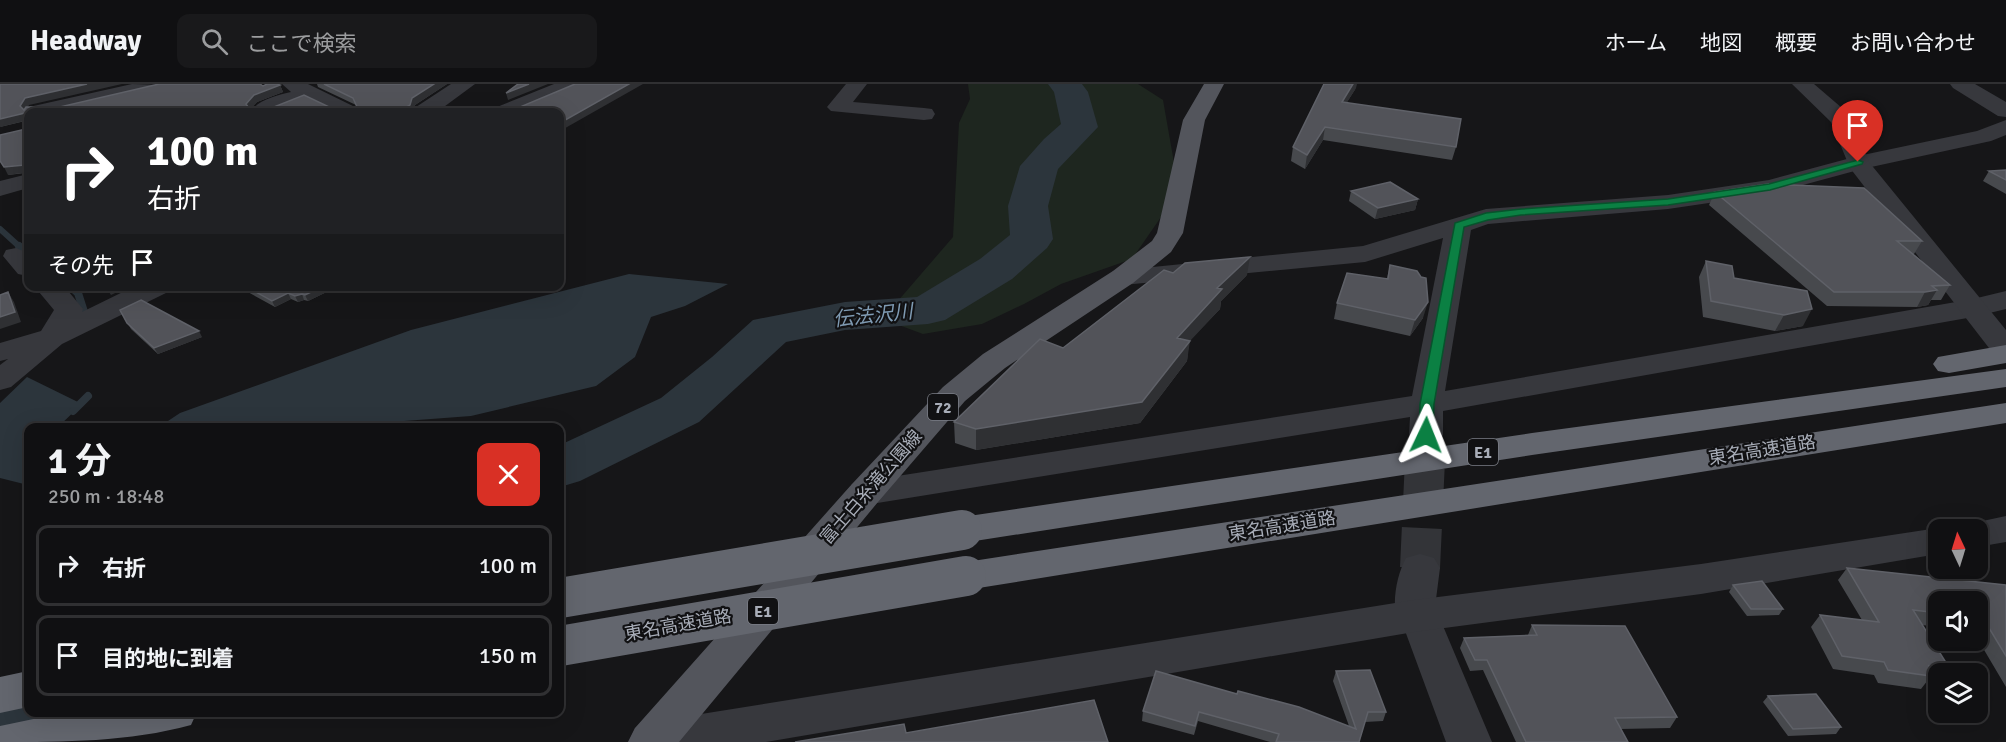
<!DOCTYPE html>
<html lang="ja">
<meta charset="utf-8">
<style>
body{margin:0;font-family:Signika,"Noto Sans JP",sans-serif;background:#19191b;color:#f1f3f6;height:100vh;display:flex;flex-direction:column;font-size:22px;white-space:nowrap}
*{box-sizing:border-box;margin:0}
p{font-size:20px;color:#9c9d9f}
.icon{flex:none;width:33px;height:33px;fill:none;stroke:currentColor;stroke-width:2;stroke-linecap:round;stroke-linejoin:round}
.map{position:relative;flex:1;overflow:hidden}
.drawer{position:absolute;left:24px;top:339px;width:540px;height:294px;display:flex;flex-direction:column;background:#101012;border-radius:12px;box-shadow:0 6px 24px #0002,0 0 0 2px #303032}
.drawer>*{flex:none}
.hud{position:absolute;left:24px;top:24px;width:540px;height:183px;border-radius:12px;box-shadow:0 6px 24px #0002,0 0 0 2px #303032;background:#202124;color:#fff;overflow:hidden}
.needle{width:39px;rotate:356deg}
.fabs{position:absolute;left:1928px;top:435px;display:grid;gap:12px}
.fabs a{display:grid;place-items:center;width:60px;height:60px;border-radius:12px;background:#101012;box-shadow:0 6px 24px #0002,0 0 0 2px #303032;font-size:30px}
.pin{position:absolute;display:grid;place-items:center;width:51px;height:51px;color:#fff;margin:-62px -26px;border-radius:50% 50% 50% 0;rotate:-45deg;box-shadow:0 0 6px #0007}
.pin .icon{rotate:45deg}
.me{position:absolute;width:66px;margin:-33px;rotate:2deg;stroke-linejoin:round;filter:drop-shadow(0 0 4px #0008)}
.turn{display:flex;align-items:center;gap:21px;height:126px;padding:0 24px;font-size:27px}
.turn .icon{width:78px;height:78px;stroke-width:2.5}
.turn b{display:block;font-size:42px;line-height:51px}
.then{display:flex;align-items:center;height:57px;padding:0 24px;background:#0003;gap:12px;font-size:22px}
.round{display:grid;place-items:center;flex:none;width:63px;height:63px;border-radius:12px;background:#19191b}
.head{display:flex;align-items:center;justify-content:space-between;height:102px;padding:0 24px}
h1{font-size:36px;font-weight:700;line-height:45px}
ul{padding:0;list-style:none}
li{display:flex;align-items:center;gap:18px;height:81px;margin:0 12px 9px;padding:0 12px;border:3px solid #303032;border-radius:12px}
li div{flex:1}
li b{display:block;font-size:22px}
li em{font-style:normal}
header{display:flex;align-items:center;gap:36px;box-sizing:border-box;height:84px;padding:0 30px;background:#101012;border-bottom:2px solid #303032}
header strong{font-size:28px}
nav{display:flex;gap:33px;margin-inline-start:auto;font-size:21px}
.search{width:420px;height:54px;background:#19191b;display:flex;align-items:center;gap:15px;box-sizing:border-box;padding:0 21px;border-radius:12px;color:#9c9d9f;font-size:22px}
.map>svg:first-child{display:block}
</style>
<header>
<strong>Headway</strong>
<div class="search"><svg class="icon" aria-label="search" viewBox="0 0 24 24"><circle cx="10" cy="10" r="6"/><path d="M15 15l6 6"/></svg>ここで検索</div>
<nav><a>ホーム</a><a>地図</a><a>概要</a><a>お問い合わせ</a></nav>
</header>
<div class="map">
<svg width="2006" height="658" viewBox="0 0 2006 658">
<rect width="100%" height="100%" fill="#161618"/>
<path fill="#1e261f" d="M968 0H1138L1163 16 1179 107 1132 175 1061 200 1024 220 982 240 923 250 896 240 897 218 953 153 959 39 970 15Z"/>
<path fill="#2c353c" d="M629 190 728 200 685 222 651 233 635 273 596 302 471 332 391 338 363 343H159L180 329 411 246Z
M27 293 82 320 58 343 28 344V401L0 394V319Z"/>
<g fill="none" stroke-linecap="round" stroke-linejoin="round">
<path stroke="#2c353c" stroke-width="6" d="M0 145 21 164"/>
<path stroke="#2c353c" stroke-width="8" d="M19 162 28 170
M70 202 78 209 85 231
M73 327 88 312"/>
<path fill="#2c353c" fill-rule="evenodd" d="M1048 0H1082L1088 8 1098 43 1058 85 1048 122 1053 155 1047 164 1012 195 945 236 928 240 845 246 786 258 699 338 580 397 560 403V361L661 314 712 273 753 236 845 218 917 213 980 175 1010 151 1008 122 1020 82 1044 55 1061 40 1054 8Z
M28 599V628H69C49 658 40 658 0 658V612L7 607Z"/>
<path stroke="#333438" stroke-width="31" stroke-dasharray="31 15" stroke-linecap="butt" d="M1425 378 1426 351"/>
<path stroke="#333438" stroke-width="40" stroke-dasharray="40 20" stroke-linecap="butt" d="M1420 484 1425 376"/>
<path fill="#37383d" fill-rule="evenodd" d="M132 0 165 1 162 5 63 28H28V31L26 28 29 23Z
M282 0H308L355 23 358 28H332L307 16 276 28H251C257 16 278 11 291 8Z
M451 0H475L437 28H414L416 23Z
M554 0H581L578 4 522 28H494L497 23Z
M846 0H867L853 18 924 24 932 25 935 30 932 35 924 36 831 27 827 23Z
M1950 0H1975L2006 18V33L1998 32 1953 4Z
M2006 36V51L1991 57 1862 85 1770 110 1668 125 1488 140 1471 146 1445 307 1973 215 2006 207V225L1973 233 1443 327V351L1438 359 1426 362 1414 359 1409 351 1410 333 865 421 852 418 847 409 852 400 865 397 1412 312 1443 154 1365 178 1123 201 1113 199 1109 193 1113 187 1363 162 1486 125 1668 111 1769 96 1858 72 1977 47Z
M28 90V104L0 112V97Z
M16 164 28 169V192L18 190 3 172 6 166Z
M34 202H64L83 225 82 228 135 202H172L168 208 62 260 11 303 0 306V281L8 275 0 277V259L41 247 54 226Z
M1420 470 1434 474 1440 484 1435 523 1492 658H1446L1404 544 1400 543C1390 525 1396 492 1406 474Z"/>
<path fill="#37383d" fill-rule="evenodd" d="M1792 0H1814L1849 30 1869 78 2006 246V266L2000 267 1989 264 1850 84 1831 38Z
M2006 432V458L1977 463V446H1961L1964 441Z
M1938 444 1945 446H1938V470L1701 510 1414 548 766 658H628L635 644 651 638 1414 516 1701 480Z"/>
<path fill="#53555c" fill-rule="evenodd" d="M1204 0H1224L1205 36 1183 149 1171 168 1133 199 1005 284 965 317 878 418 679 658H628L635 644 852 400 943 303 983 270 1113 187 1152 157 1157 149 1183 36Z"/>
<path fill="#63666e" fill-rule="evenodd" d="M2006 261V279L1949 289 1938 287 1933 280 1938 273Z
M2006 285V303L1532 371 962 459 949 455 943 446 949 437 962 433 1532 349Z
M2006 319V339L966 506 952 502 946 492 952 482 966 478Z
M28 587V623L0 629V593Z
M67 628H197L191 641C129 658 64 658 0 658V642Z"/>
<path stroke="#63666e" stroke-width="40" d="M560 514 962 446
M560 562 966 492"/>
</g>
<path fill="#47494d" d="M317 0H447L415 21 411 28H28V98L26 94 25 89 8 91 26 45 25 37 0 43 29 21 27 23H60L263 2 280 1 283 8 257 18 252 23H357L356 21 318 3Z
M1356 4 1347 18 1456 63 1452 76 1323 56 1305 85 1291 77 1293 63Z
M2006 86V110L1983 97 1989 87Z
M1351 107 1418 115 1415 126 1375 135 1349 117Z
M1715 108 1922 157 1914 170H1913L1950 201 1941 216H1931L1928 221 1917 223 1827 222 1709 121Z
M1706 177 1734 194 1803 242 1775 247 1703 233 1699 193Z
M1390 181 1423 234 1410 252 1334 235 1337 219 1387 194Z
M1247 191 1221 217 1220 225 1189 257 1187 277 1140 339 976 366 955 359 954 338 1063 264Z
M237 202H339L308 217 304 216 298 218 291 215 275 223Z
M120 226 202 253 158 270 131 245Z
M1847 484 2006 501V603L1977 554V518H1938V543L1922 541 1950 585 1946 590H1938V598L1928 596 1921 605 1878 599 1874 591 1833 585 1811 543 1820 531 1862 536 1838 496Z
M1733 501 1783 525 1779 531 1747 532 1729 508Z
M1532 541 1677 633 1670 644 1620 645 1628 658H1516L1483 586 1470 587 1460 564 1464 554 1528 551Z
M1336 587 1386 628 1383 637 1365 638 1359 658H1270L1198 637 1194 651 1142 637 1143 627 1237 610 1349 642 1333 597Z
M1768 612 1841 643 1836 650 1788 652 1763 618Z"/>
<path fill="#2f3033" d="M87 0H122L29 21 24 29 20 22 25 14Z
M434 0H447L415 21 411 28H399L412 14Z
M529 0H548L508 16 506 9Z
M629 0H643L560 47V39Z
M1353 0H1357L1356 4 1339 31 1342 18Z
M280 1 283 8 257 18 249 27 246 20 254 11Z
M25 29 28 36 0 43V35Z
M1325 43 1323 56 1305 85 1307 71Z
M25 81 28 88 8 91 4 83Z
M1418 115 1415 126 1375 135 1378 124Z
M1250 173 1247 191 1221 217 1220 225 1175 273 1177 254 1217 204Z
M105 202H130L111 211Z
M324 202H339L308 217 305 211Z
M1937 206 1928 221 1917 223 1925 208Z
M8 208 14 218 21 238 0 245V233Z
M288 209 291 215 275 223 272 217Z
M302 210 304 216 298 218 295 212Z
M1428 218 1423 234 1410 252 1415 236Z
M1812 225 1803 242 1775 247 1784 231Z
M199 247 202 253 158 270 154 264Z
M1190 257 1187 277 1140 339 976 366V345Z"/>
<path fill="#525359" stroke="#5f6168" stroke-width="1.5" d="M0 0H87L25 14 20 22 24 26 26 23H60L159 0H260L263 2 267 0H277L280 1 254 11 246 20 248 23H274L304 11 329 23H357L353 14 324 0H434L412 14 410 21 399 28H28V96L26 94 25 81 4 83 0 77V51L26 45 25 29 0 35Z
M518 0H529L506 9Z
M575 0H629L560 39V28H515L524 24 520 23Z
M1324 0H1353L1342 18 1461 35 1456 63 1325 43 1307 71 1293 63Z
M2006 86V96L1989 87Z
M1390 98 1418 115 1378 124 1351 107Z
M1768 100 1864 104 1922 157H1897L1950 201 1932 202 1937 206 1925 208H1834L1715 108Z
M1250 173 1217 204 1222 205 1177 254 1190 257 1142 318 976 345 954 338 1040 255 1063 264 1164 186 1173 189 1185 179Z
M1706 177 1732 182 1734 194 1807 207 1812 225 1784 231 1711 217Z
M1390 181 1417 187 1421 193 1426 194 1428 218 1415 236 1337 219 1347 189 1388 195Z
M245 202H324L305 211 302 210 295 212 288 209 272 217Z
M8 208 15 228 0 233V211Z
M141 216 199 247 154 264 127 239 120 226Z
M1847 484 2006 501V572L1983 534H1977V518H1938V529L1913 526 1950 585 1929 582 1931 592 1888 586 1884 578 1842 572 1820 531 1879 538Z
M1762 497 1783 525H1751L1733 501Z
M1532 541 1625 542 1677 633 1615 634 1628 658H1526L1487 576H1475L1464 554 1537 551Z
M1370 586 1386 628H1368L1359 658H1276L1279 650 1199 628 1195 642 1143 627 1156 587 1237 610 1238 607 1299 623 1356 645 1336 587Z
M1816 610 1841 643 1793 645 1768 612Z
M1094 616 1108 658H795L904 640 906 649Z"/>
<path fill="#0b8043" stroke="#07532c" stroke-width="1.5" d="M1858 76 1863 78 1862 80 1770 106 1668 121 1521 131 1488 136 1464 143 1434 320 1433 351 1426 355 1419 351 1420 320 1455 139 1486 129 1521 125 1668 115 1769 100Z"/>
<g text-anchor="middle" stroke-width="4.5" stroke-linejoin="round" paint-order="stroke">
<g fill="#111113" stroke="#7b7e86" stroke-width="1.5">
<rect x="928" y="310" width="30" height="26" rx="4.5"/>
<rect x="1468" y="355" width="30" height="26" rx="4.5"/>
<rect x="748" y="514" width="30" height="26" rx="4.5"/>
</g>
<g font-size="16" font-weight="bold" fill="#a8adb8">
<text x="943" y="329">72</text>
<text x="1483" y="374">E1</text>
<text x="763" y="533">E1</text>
</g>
<g font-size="18" fill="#a8adb8" stroke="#111113">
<text transform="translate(1762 366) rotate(-9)" y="6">東名高速道路</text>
<text transform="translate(871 403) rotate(-49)" y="6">富士白糸滝公園線</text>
<text transform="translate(1282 442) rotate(-9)" y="6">東名高速道路</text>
<text transform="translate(678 541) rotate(-10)" y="6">東名高速道路</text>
</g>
<g font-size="20" font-style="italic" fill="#7f9bb3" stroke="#111113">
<text transform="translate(873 231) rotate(-6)" y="7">伝法沢川</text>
</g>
</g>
</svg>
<div class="fabs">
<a><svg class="needle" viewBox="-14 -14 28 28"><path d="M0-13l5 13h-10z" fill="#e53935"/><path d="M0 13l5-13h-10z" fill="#9c9d9f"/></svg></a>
<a><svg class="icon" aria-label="sound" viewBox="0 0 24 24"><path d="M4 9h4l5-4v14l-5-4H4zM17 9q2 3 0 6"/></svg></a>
<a><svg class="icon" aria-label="layers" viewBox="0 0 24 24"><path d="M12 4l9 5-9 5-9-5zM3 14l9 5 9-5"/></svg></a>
</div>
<div class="pin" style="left:1858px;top:78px;background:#d93025"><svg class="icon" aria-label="arrive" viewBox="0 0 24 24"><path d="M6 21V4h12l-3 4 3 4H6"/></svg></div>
<svg class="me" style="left:1426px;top:351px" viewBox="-20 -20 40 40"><path d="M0-17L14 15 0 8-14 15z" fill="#0b8043" stroke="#fff" stroke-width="4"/></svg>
<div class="hud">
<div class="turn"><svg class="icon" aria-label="right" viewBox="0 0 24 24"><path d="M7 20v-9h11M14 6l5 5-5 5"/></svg><div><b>100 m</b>右折</div></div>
<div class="then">その先<svg class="icon" aria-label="arrive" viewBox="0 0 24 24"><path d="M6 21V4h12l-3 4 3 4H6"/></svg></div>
</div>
<section class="drawer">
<div class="head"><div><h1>1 分</h1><p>250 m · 18:48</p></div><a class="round" style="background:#d93025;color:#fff"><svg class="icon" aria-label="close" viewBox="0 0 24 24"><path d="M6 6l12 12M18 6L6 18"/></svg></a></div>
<ul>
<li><svg class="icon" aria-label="right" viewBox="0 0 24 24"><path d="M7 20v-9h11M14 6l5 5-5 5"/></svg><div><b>右折</b></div><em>100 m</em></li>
<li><svg class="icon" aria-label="arrive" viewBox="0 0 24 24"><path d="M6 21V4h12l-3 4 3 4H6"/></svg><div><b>目的地に到着</b></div><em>150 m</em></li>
</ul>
</section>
</div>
